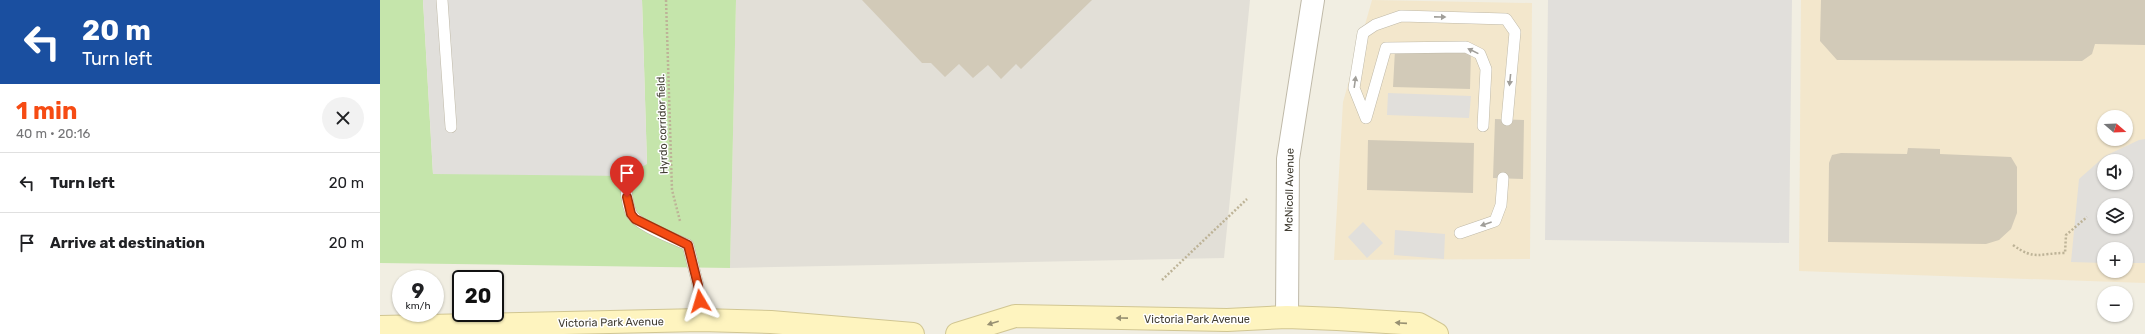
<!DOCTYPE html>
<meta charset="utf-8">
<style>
body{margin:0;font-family:Rubik,sans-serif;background:#f2f2f2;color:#202124;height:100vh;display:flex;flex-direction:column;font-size:15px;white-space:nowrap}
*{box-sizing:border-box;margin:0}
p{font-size:13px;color:#757577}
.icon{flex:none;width:22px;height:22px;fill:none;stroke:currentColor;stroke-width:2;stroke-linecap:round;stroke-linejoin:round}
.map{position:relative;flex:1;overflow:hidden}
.drawer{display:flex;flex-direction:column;background:#fff;width:380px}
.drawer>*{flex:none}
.top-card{background:#1a4fa0;color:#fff;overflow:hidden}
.needle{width:26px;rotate:109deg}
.fabs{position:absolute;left:1717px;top:110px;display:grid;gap:8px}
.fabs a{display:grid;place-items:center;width:36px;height:36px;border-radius:50%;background:#fff;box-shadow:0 1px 3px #0004;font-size:20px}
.speed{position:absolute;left:12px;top:270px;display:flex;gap:8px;font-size:20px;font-weight:700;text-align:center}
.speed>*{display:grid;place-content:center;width:52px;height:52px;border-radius:50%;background:#fff;box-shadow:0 1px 3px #0004;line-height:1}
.speed small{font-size:10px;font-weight:400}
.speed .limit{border:2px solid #111;border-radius:6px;background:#fff;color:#111}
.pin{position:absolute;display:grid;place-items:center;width:34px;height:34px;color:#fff;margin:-41px -17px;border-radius:50% 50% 50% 0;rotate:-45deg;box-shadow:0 0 4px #0007}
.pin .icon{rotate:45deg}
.me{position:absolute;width:44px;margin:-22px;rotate:353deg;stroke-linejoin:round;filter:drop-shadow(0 0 3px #0008)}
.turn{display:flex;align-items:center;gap:14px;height:84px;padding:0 16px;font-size:18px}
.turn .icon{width:52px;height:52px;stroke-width:2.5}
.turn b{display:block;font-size:28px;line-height:34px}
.round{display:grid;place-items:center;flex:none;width:42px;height:42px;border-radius:21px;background:#f2f2f2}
.headline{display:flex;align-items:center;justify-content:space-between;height:68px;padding:0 16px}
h1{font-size:24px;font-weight:700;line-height:30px;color:#f64b13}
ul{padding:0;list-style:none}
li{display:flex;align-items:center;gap:12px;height:60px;padding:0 16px;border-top:1px solid #e0e0e0}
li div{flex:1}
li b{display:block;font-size:15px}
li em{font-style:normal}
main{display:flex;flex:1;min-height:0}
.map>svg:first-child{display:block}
</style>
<main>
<section class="drawer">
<div class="top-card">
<div class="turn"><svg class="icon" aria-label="left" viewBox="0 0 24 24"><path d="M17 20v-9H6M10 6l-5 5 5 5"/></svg><div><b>20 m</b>Turn left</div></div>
</div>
<div class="headline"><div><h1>1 min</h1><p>40 m · 20:16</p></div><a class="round"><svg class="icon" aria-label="close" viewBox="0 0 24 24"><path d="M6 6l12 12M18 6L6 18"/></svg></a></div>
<ul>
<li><svg class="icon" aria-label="left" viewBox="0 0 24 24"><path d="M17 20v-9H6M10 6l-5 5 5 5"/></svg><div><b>Turn left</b></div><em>20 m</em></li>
<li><svg class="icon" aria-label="arrive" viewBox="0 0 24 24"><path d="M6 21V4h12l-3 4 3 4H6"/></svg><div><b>Arrive at destination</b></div><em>20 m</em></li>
</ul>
</section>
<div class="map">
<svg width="1765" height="334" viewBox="0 0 1765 334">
<rect width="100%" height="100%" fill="#f1eee2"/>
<path fill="#f3e7cc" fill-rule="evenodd" d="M992 0 1152 3 1150 259 954 260 963 102Z
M1421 0H1765V283L1419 271ZM1724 117H1746V139H1724ZM1724 161H1746V183H1724ZM1724 205H1746V227H1724ZM1724 249H1746V271H1724Z"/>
<path fill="#e2dfd7" d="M356 0H870L844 258 350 268Z"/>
<path fill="#c5e5ab" d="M0 0H43L53 174 267 164 262 0H356L350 268 0 263Z"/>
<path fill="#e1dfdb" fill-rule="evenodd" d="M43 0H262L267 164 246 176 53 174Z
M1168 0H1412L1409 243 1165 240Z
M1008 93 1091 96 1089 118 1007 115Z
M1765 139V263H1746V249H1724V263L1691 262 1699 179 1725 156 1759 140ZM1724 161H1746V183H1724ZM1724 205H1746V227H1724Z
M983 222 1003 243 987 258 968 237Z
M1015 230 1065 234 1064 259 1014 255Z"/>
<path fill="#d2cab8" d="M482 0H712L641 69 636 64 621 79 608 65 593 78 579 64 565 77 551 63H542Z
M1441 0H1765V45L1715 44 1712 54 1702 61 1457 60 1440 41Z
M1015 50 1091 52 1090 89 1013 87Z
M1115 119 1144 120 1143 179 1113 178Z
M988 140 1094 143 1093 193 987 190Z
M1528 148 1560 149V154L1631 157 1637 167V213L1631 229 1619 240 1606 244 1448 242 1449 163 1452 155 1461 153 1527 154Z"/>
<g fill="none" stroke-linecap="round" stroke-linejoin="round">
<g stroke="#bfb9a8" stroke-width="12">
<path id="service" d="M62 0 71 127
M986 118 974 88 983 33 995 25 1021 16 1126 19 1135 32 1127 120
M986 118 1006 48 1086 47 1100 54 1106 69 1103 126
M246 176C246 189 246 201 251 213 256 225 295 239 308 245L318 285 321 320
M1080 233 1115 221 1121 205 1123 178"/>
</g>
<g stroke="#bfb9a8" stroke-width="24">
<path id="tertiary" d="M907 317 908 159 933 0"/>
</g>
<g stroke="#d1c692" stroke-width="24">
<path id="secondary" d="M0 327 321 320 391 322 533 334
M577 334 635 316 847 320 907 317 957 319 1039 324 1057 334"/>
</g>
<path stroke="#bdb397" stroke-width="2.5" stroke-dasharray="2 2" stroke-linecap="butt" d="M286 0 292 190 300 221
M1633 245C1655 261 1660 253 1685 253L1686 235 1707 217
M782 280 867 199"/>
<use href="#service" stroke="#fff" stroke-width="11"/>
<use href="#tertiary" stroke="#fff" stroke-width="22"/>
<use href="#secondary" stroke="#fef4bf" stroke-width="22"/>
</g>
<defs><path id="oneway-solid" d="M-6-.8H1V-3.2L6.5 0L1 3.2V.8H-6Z"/></defs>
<g fill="#a09e99">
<use href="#oneway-solid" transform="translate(1060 17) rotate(1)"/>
<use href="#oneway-solid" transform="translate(1093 51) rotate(-154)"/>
<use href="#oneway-solid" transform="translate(1130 80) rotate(96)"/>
<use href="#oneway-solid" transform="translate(975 82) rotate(-82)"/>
<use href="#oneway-solid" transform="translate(1106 224) rotate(161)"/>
</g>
<g fill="#979072">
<use href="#oneway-solid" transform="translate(742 318) rotate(-179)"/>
<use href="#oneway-solid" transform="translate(613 323) rotate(163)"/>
<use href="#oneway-solid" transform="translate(1021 323) rotate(-176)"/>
</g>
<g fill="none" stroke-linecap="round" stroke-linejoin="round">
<g stroke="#a0310c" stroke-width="10">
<path id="route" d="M247 197 251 214 255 219 308 245 318 285 320 301"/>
</g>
<use href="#route" stroke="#f64b13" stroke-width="7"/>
</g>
<g text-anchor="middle" stroke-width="3" stroke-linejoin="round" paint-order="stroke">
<g font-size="11" fill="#423e33" stroke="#fff">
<text transform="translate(282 124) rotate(-92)" y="4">Hyrdo corridor field.</text>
<text transform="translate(909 190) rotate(-89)" y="4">McNicoll Avenue</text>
<text x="817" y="323">Victoria Park Avenue</text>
<text transform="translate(231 322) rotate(-1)" y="4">Victoria Park Avenue</text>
</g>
</g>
</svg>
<div class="fabs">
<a><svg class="needle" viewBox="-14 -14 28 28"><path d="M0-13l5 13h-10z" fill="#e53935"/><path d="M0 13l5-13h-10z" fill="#757577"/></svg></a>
<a><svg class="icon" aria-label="sound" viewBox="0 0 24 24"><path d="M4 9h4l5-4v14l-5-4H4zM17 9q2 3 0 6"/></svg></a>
<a><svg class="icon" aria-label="layers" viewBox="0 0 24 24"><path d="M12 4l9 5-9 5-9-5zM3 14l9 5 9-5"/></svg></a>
<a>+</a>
<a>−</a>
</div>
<div class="speed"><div>9<small>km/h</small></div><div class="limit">20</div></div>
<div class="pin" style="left:247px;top:197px;background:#d93025"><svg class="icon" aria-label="arrive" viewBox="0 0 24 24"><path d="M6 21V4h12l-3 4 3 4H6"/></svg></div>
<svg class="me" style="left:320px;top:301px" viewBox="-20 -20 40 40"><path d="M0-17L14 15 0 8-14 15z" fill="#f64b13" stroke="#fff" stroke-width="4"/></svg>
</div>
</main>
